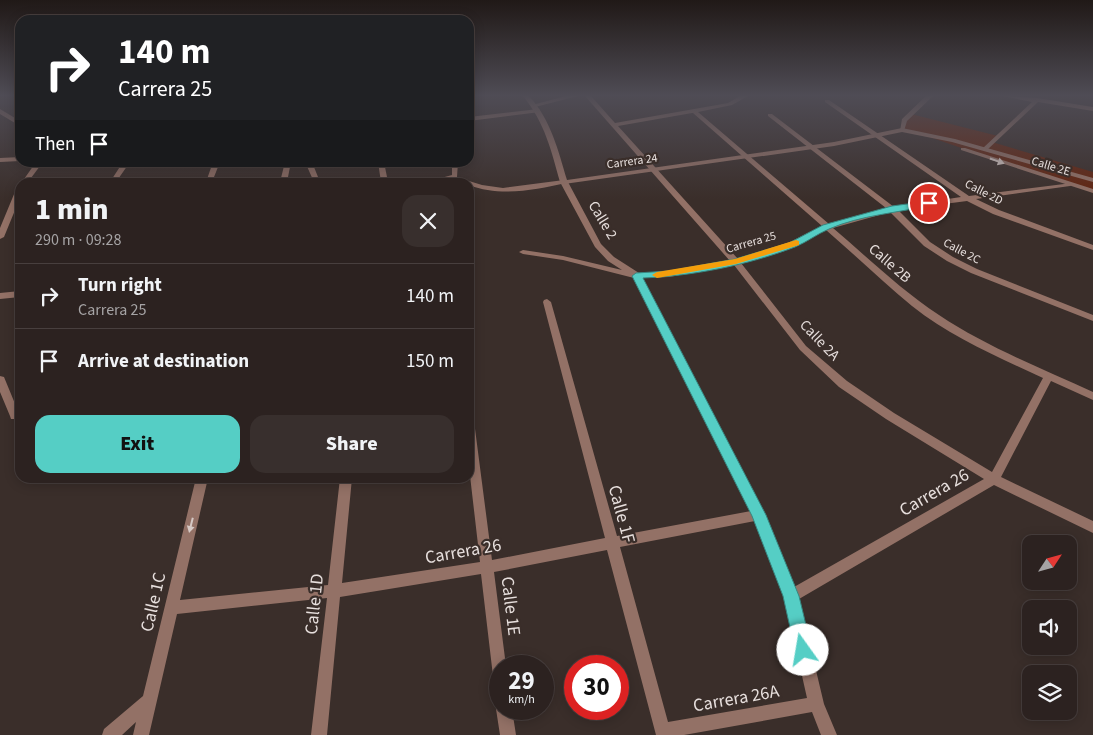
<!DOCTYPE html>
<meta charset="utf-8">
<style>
body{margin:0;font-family:"Source Sans 3",sans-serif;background:#382f2d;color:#f1f3f6;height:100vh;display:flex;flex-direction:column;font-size:19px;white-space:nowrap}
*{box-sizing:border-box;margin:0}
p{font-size:16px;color:#a6a4a5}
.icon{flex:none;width:28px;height:28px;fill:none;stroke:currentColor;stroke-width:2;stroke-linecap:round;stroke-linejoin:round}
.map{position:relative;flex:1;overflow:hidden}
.drawer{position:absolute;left:15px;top:178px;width:459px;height:305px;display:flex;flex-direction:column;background:#2c2220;border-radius:15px;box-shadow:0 2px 12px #0003,0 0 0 1px #483f3e}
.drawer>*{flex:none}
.top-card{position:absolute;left:15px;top:15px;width:459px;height:152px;border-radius:15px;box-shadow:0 2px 12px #0003,0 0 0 1px #483f3e;background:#202124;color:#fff;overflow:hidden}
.needle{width:32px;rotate:54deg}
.buttons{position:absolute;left:1022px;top:535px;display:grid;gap:10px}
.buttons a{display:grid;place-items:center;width:55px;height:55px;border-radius:10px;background:#2c2220;box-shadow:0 2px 12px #0003,0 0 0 1px #483f3e;font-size:25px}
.speed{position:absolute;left:489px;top:655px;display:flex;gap:10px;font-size:25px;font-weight:700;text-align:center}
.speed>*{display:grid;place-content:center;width:65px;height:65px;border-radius:50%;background:#2c2220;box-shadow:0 2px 12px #0003,0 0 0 1px #483f3e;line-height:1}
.speed small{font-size:12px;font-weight:400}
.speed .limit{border:8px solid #d22;background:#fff;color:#111}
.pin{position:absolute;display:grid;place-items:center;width:42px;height:42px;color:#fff;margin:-21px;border:2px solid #fff;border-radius:50%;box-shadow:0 1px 5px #0007}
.me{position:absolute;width:55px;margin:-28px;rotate:347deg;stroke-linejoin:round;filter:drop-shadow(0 0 4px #0008)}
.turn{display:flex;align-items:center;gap:18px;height:105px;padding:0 20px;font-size:22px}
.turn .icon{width:65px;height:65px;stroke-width:2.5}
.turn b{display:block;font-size:35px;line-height:42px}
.then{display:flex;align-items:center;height:48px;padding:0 20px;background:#0003;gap:10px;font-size:19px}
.round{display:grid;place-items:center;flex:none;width:52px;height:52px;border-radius:15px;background:#382f2d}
.overview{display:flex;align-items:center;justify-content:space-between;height:85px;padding:0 20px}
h1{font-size:30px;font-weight:800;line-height:38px}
.action{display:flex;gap:10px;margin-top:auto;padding:10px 20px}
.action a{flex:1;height:58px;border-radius:15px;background:#55cec5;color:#111;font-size:20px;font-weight:800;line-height:58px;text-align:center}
.action a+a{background:#382f2d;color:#f1f3f6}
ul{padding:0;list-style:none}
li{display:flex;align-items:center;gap:15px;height:65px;padding:0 20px;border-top:1px solid #483f3e}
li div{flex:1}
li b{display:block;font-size:19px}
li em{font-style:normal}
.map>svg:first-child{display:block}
</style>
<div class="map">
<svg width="1093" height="735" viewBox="0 0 1093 735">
<rect width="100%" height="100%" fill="#3a2e2a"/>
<path fill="#632510" d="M911 114 998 136 992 142 1093 172V190L1002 162 918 133 903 130 905 120Z"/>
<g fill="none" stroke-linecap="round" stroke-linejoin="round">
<path fill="#937166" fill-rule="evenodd" d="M378 162H384L388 182H381Z
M452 162H458L457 177 438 182H429L430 181 452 175Z
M564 180 568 182 566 183C535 190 500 197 469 185V182H466L469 181 482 185 503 188Z"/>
<path fill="#937166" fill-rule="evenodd" d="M566 96H578L535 107 532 105Z
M585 96H591L615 123 728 103 740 96H748L732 105 698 112 829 224 886 208 768 116V114H772L894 207 961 197 825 102V100H829L969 196 1072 183 1074 184 1070 186 976 199 999 210 1093 245V250L993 214 967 201 898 210 930 242 953 257 977 269 1093 315V321L971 273 947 261 924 246 890 212 833 228C867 257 901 290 939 315 987 347 1041 368 1093 392V400L1051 381 1001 477 1093 521V533L994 485 799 599 824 704 837 735H821L812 712 684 735H656L607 550 494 572 506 666H500V683L495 681 493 676 481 574 340 597 327 735H311L327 598 177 614 149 735H133L136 722 122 735H102L104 729 143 696 196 478H208L180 600 328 585 340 478H352L342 583 480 562 469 467V417L473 418 474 421 492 560 605 538 543 302 544 300 547 299 551 302 617 536 751 511 634 278 563 260 523 254 519 252 523 250 563 256 622 270 608 261 595 247 560 182 564 180 568 182 601 244 614 257 639 273 669 271 730 261ZM692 113H693L822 226 790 242 738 259 618 126ZM826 230C855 255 883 282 912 306 951 337 998 357 1043 378L992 472 894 413 847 381 806 346 741 263 796 246ZM734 265 800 350 839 387 886 419 984 479 794 587 763 511 642 278 669 277ZM755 521 784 596 807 698 668 722 620 547Z
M926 96H933L907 121 904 131H900L902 119Z
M1003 96 1037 98 1093 107V111L1038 102 987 150H983V148L1032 102Z
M0 109 20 121V126L0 114Z
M538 109 540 110V112L469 121V117Z
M36 162H43L28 182H22Z
M123 162H130L116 182H110Z
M213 162H220L212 182H206Z
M285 162H291L287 182H280Z
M305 162H312L320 182H314Z
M17 187H20V198L4 237 0 239V228Z
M20 291V297L0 299V293Z
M0 376 4 377 18 411H20V419H11L10 416 0 392Z
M500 703V709H512L516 735H500L496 709Z"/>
<path fill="#937166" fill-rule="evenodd" d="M523 96H529C551 120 558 150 567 180L834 142 902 128 955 139 1093 178V182L952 142 902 132 834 146 564 184 560 182C551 150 545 123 523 96Z
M961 148H965L1093 189V193L961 150Z
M20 157V161L0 162V158Z"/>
</g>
<defs><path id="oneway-solid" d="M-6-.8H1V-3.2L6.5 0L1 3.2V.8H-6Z" transform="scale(1.25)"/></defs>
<g fill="#d6c9c5">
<use href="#oneway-solid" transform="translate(997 161) rotate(19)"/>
<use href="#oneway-solid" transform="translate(191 525) rotate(104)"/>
</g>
<linearGradient id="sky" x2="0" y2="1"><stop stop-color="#201917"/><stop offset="0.48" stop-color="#4f4c55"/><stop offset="1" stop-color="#4f4c55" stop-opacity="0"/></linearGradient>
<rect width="1093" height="199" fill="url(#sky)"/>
<path fill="#55cec5" stroke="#378680" d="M929 201H932V205C898 213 861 215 829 229 817 234 807 242 795 247 748 265 693 276 643 278L766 515 799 596 812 650 809 656 803 659 798 656 795 650 783 596 752 516 632 276 636 273 669 271 735 259 789 243 823 225 892 206Z"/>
<path fill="#f59e0b" d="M796 240 799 241V245L736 264 657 278 652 275 657 272 735 259Z"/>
<g text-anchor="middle" stroke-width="4.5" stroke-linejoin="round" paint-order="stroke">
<g font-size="12" fill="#e7dfdd" stroke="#3a2e2a">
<text transform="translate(632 161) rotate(-8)" y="4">Carrera 24</text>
<text transform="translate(1051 166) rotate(17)" y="4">Calle 2E</text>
<text transform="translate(984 192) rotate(27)" y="4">Calle 2D</text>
<text transform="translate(751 242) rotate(-16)" y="4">Carrera 25</text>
<text transform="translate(962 251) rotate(28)" y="4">Calle 2C</text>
</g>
<g font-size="15" fill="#e7dfdd" stroke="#3a2e2a">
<text transform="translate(603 220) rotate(59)" y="5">Calle 2</text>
<text transform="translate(890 263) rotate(41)" y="5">Calle 2B</text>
<text transform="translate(820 340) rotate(46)" y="5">Calle 2A</text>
</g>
<g font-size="18" fill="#e7dfdd" stroke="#3a2e2a">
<text transform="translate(934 492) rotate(-30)" y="6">Carrera 26</text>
<text transform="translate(622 514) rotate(75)" y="6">Calle 1F</text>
<text transform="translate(463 551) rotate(-10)" y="6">Carrera 26</text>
<text transform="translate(153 602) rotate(-77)" y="6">Calle 1C</text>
<text transform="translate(314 604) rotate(-84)" y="6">Calle 1D</text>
<text transform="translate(511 606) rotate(83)" y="6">Calle 1E</text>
<text transform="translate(736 698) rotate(-10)" y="6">Carrera 26A</text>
</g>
</g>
</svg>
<div class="buttons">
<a><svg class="needle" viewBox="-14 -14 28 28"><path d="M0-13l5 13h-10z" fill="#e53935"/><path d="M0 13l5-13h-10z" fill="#a6a4a5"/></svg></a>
<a><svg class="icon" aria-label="sound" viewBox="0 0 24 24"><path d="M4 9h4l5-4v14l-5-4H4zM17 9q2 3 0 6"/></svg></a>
<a><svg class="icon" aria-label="layers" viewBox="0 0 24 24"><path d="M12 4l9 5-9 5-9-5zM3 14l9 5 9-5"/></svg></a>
</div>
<div class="speed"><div>29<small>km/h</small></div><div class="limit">30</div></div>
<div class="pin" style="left:929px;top:203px;background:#d93025"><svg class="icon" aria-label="arrive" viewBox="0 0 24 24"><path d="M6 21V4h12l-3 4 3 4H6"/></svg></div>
<svg class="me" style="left:803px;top:650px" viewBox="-20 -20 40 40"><circle r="19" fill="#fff"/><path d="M0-13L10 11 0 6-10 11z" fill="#55cec5"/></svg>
<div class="top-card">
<div class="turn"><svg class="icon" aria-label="right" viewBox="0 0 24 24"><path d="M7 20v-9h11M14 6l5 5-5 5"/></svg><div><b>140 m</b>Carrera 25</div></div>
<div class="then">Then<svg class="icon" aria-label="arrive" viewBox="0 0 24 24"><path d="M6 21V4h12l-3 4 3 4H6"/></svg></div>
</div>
<section class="drawer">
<div class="overview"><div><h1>1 min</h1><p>290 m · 09:28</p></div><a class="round"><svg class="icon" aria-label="close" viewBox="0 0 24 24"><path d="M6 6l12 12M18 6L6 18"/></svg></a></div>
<ul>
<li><svg class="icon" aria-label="right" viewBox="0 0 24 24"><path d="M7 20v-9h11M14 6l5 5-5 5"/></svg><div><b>Turn right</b><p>Carrera 25</p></div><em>140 m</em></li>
<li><svg class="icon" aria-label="arrive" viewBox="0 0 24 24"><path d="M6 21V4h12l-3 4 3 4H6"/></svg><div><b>Arrive at destination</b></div><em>150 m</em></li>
</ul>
<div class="action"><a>Exit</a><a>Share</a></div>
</section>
</div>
